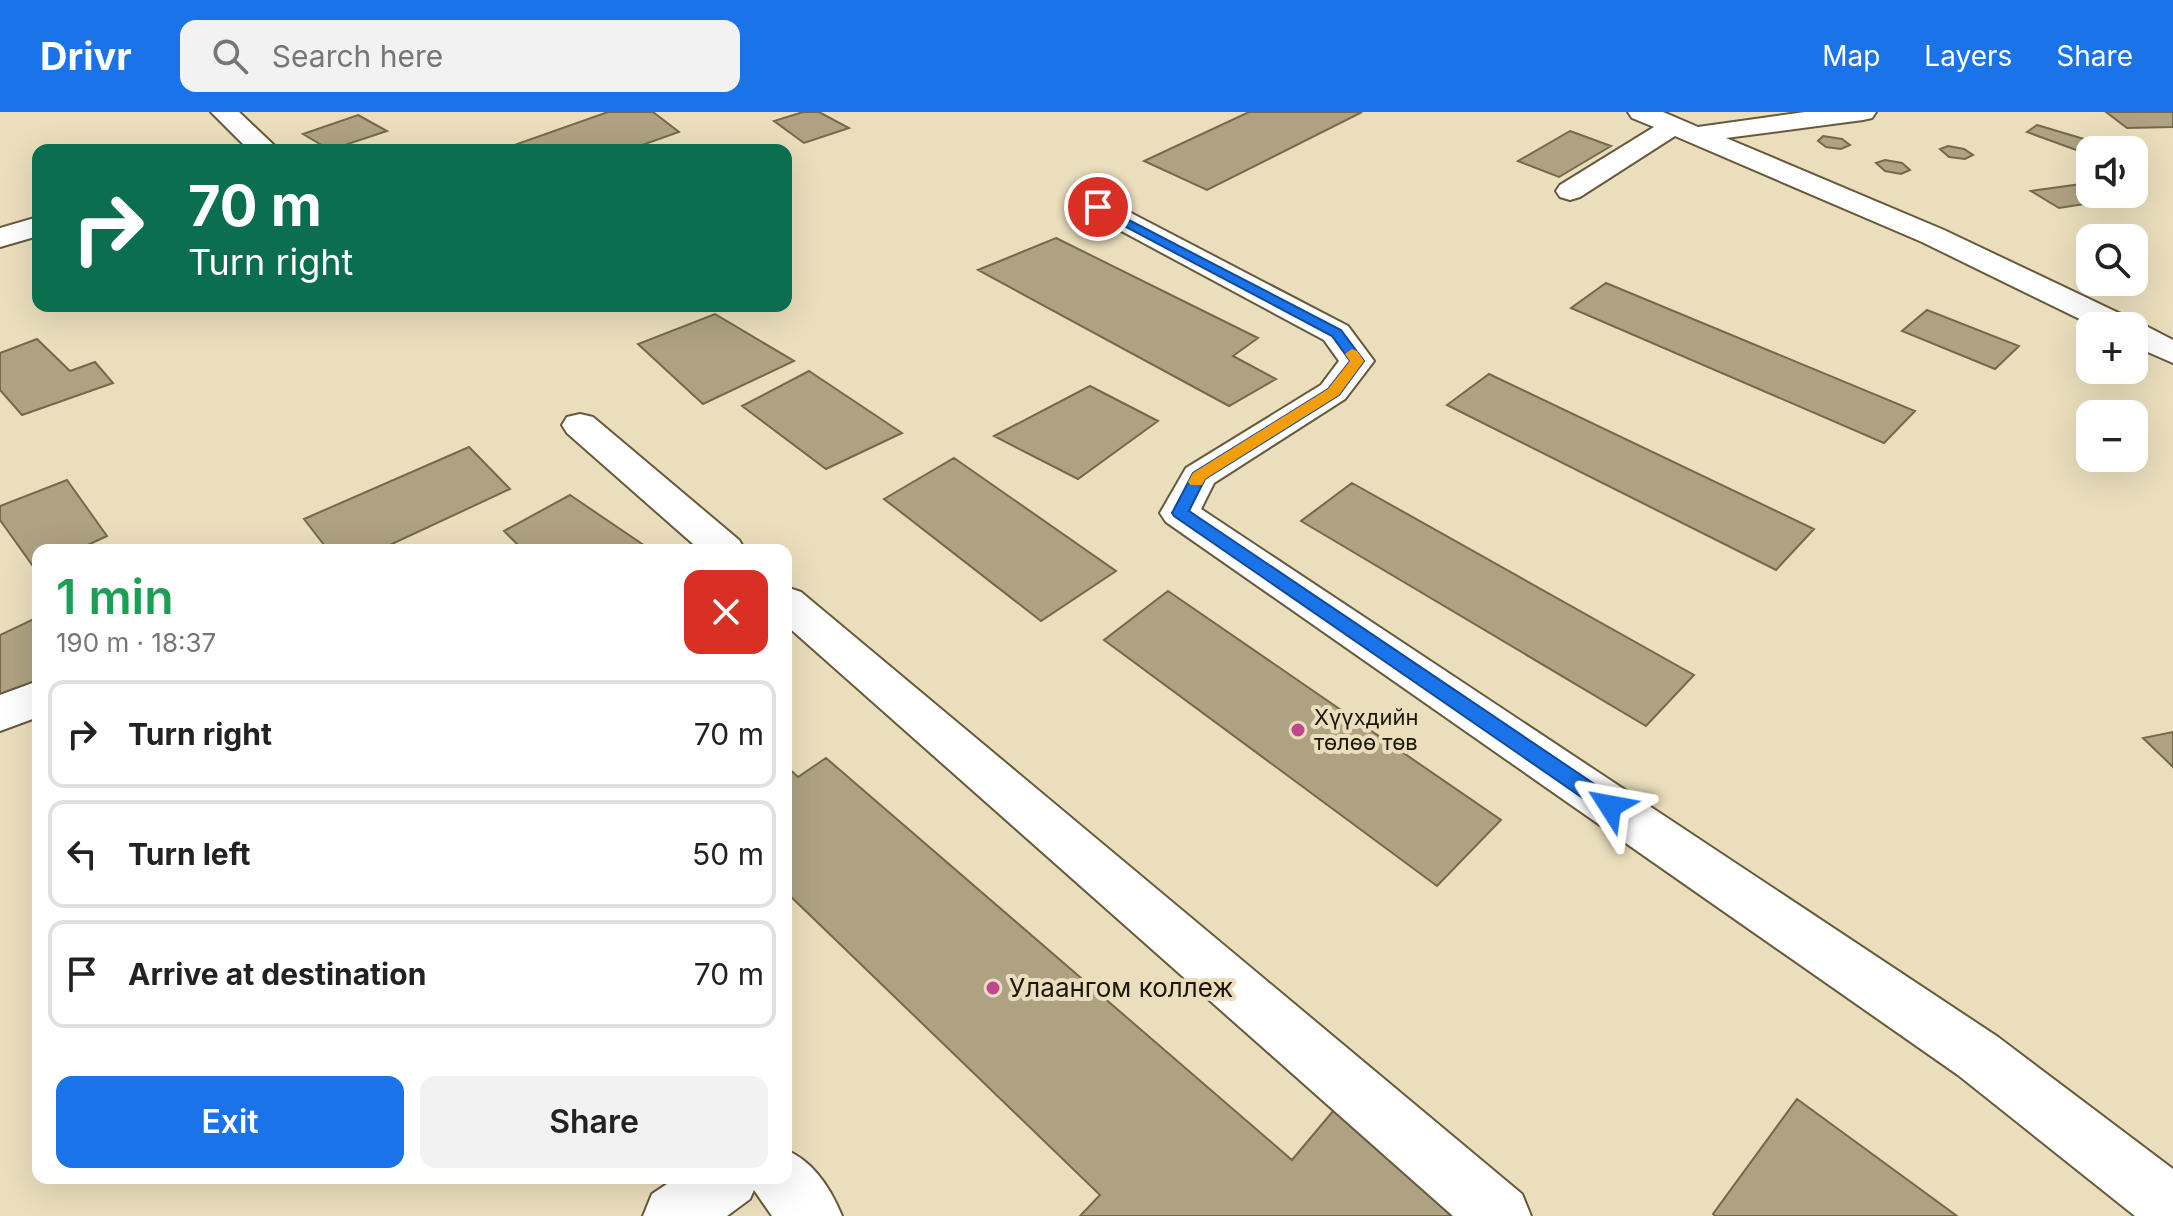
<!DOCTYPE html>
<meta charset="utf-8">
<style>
body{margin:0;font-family:Inter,sans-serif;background:#f2f2f2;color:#222;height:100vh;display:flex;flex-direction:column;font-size:30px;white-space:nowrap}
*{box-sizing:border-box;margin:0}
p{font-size:26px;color:#767676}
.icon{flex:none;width:44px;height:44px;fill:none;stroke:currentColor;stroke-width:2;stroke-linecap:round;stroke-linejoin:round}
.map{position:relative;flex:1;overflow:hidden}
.sheet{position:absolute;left:32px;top:432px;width:760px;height:640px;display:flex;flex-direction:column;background:#fff;border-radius:16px;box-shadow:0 8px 32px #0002}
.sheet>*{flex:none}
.hud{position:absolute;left:32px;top:32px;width:760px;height:168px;border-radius:16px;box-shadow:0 8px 32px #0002;background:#0b6e4f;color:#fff;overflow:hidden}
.controls{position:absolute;left:2076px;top:24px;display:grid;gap:16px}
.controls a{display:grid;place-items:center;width:72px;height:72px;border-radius:16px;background:#fff;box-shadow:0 8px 32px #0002;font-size:40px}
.pin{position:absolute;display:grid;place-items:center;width:68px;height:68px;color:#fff;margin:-34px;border:4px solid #fff;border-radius:50%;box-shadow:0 2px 8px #0007}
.me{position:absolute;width:88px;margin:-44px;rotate:304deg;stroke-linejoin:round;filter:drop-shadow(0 0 6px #0008)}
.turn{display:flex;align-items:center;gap:28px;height:168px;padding:0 24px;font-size:36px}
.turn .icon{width:104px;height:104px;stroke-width:2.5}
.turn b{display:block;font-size:56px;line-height:68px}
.round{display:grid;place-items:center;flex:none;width:84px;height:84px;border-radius:16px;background:#f2f2f2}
.head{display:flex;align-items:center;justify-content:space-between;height:136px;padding:0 24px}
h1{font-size:48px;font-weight:600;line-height:60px;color:#1e9e55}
.primary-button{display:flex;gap:16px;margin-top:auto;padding:16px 24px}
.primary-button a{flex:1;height:92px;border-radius:16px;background:#1a73e8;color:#fff;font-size:32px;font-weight:600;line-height:92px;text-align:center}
.primary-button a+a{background:#f2f2f2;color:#222}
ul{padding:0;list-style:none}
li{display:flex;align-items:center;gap:24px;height:108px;margin:0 16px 12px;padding:0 8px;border:4px solid #e0e0e0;border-radius:16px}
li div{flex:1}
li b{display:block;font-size:30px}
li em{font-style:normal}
header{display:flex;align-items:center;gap:48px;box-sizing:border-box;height:112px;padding:0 40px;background:#1a73e8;color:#fff}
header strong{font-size:38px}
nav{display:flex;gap:44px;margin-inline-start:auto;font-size:28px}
.search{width:560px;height:72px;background:#f2f2f2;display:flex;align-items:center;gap:20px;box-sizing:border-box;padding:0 28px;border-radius:16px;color:#767676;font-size:30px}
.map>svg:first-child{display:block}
</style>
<header>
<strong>Drivr</strong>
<div class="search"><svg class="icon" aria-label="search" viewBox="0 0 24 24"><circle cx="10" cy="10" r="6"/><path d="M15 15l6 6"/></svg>Search here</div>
<nav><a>Map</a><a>Layers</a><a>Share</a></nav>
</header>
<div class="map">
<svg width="2173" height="1104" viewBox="0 0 2173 1104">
<rect width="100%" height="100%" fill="#eadebc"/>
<path fill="#aea282" stroke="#74694b" stroke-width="2" d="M608 0H653L679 20 628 38 503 37Z
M803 0H819L849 16 804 31 774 9Z
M1249 0H1362L1207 78 1144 49Z
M2106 0H2173V15L2127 16Z
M358 3 387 19 330 38 303 22Z
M2037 13 2104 33 2098 38H2090V43L2027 20Z
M1570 19 1611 34 1559 65 1518 49Z
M1823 24 1842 27 1850 33 1841 37 1826 35 1818 29Z
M1948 34 1964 37 1973 43 1965 47 1949 45 1940 37Z
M1885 48 1902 51 1910 58 1901 62 1885 59 1876 51Z
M2089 71 2090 82H2108L2117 87 2059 96 2031 79Z
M1056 126 1258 226 1233 244 1276 267 1229 294 978 158Z
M1606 171 1915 299 1884 331 1571 196Z
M1927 198 2019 234 1995 257 1902 219Z
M715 202 794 249 703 292 638 232Z
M37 227 70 259 95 250 113 271 22 303 0 278V241Z
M809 259 902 321 826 357 742 294Z
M1489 262 1814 417 1776 458 1447 293Z
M1090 274 1158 309 1078 367 994 324Z
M469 335 510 377 379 438H328L304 407Z
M954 346 1116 459 1041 509 884 387Z
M67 368 107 424 77 438H38V456L35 457 0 408V394Z
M1352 371 1694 563 1646 614 1301 409Z
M570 383 651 438H523L504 419Z
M1168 479 1501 708 1437 774 1104 528Z
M38 505V569L0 588V523Z
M2173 620V655L2143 626Z
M826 646 1292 1048 1339 992 1475 1104H1080L1100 1083 786 780V654L798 665Z
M1797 987 1957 1104H1715L1713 1102Z"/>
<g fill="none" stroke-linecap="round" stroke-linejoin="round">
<g stroke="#655a3c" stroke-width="4">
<path id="minor" d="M211 0H239L279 38H249Z
M1628 0H1663L1698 15 1805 0H1876L1872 6 1863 8 1726 26 1944 118 2146 214 2173 228V251L2134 234V214H2094L1922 130 1675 24 1580 85 1570 88 1560 85 1556 79 1560 73 1654 15 1632 6Z
M1098 86 1108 89 1348 214 1374 249 1345 287 1214 371 1201 397 1998 925 2173 1057V1104H2135L1958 963 1166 410 1160 401 1186 356 1321 273 1339 249 1324 228 1088 101 1083 95 1088 89Z
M38 105V124L0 135V116Z
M580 302 593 305 739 428 745 438H700L567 321 562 313 567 305Z
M786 475 801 480 1522 1082 1531 1104H1453L786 513Z
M38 569V605L0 619V583Z
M786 1038C813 1049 831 1077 842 1104H772L754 1078 750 1087 727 1104H643L652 1082 676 1066H786Z"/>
</g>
<use href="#minor" fill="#fff" fill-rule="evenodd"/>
</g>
<path fill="#1a73e8" stroke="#114b97" stroke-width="2" d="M1098 92 1341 218 1364 249 1339 283 1205 367 1189 399 1618 688 1620 694 1618 700H1603L1174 404 1172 401 1193 361 1328 277 1350 249 1332 224 1094 98 1092 95Z"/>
<path fill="#f59e0b" d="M1352 237 1357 239 1364 249 1339 283 1205 367 1202 373H1191L1188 370 1193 361 1328 277 1350 249 1345 242Z"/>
<g fill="#c34490" stroke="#eadebc" stroke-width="3">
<circle cx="1298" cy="618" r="8"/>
<circle cx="993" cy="876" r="8"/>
</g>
<g text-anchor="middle" stroke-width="8" stroke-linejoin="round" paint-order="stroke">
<g font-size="22" fill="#1b170a" stroke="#eadebc" text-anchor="start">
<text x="1314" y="613">Хүүхдийн<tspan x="1314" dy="25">төлөө төв</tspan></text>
</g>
<g font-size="26" fill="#1b170a" stroke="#eadebc" text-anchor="start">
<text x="1009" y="885">Улаангом коллеж</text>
</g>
</g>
</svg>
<div class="controls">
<a><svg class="icon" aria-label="sound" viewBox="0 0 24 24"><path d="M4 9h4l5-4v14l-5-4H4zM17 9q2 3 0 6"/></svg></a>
<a><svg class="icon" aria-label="search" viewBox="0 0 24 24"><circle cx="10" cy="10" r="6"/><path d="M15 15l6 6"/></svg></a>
<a>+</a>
<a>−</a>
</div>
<div class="pin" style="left:1098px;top:95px;background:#d93025"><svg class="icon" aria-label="arrive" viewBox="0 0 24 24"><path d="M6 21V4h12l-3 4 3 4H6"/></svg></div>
<svg class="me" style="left:1610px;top:694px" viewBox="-20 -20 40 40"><path d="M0-17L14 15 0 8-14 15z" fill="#1a73e8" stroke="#fff" stroke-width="4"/></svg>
<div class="hud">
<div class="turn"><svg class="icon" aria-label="right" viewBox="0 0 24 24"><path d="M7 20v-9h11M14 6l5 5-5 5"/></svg><div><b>70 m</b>Turn right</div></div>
</div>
<section class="sheet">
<div class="head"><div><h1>1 min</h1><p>190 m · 18:37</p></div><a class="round" style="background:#d93025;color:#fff"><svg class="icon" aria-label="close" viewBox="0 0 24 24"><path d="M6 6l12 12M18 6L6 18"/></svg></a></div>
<ul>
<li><svg class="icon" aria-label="right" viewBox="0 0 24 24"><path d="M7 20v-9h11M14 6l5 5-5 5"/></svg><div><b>Turn right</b></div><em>70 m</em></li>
<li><svg class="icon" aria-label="left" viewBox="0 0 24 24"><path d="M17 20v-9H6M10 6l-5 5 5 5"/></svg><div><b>Turn left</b></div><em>50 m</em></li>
<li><svg class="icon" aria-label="arrive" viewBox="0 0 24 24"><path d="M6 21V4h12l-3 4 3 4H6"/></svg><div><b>Arrive at destination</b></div><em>70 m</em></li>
</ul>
<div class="primary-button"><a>Exit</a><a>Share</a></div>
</section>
</div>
